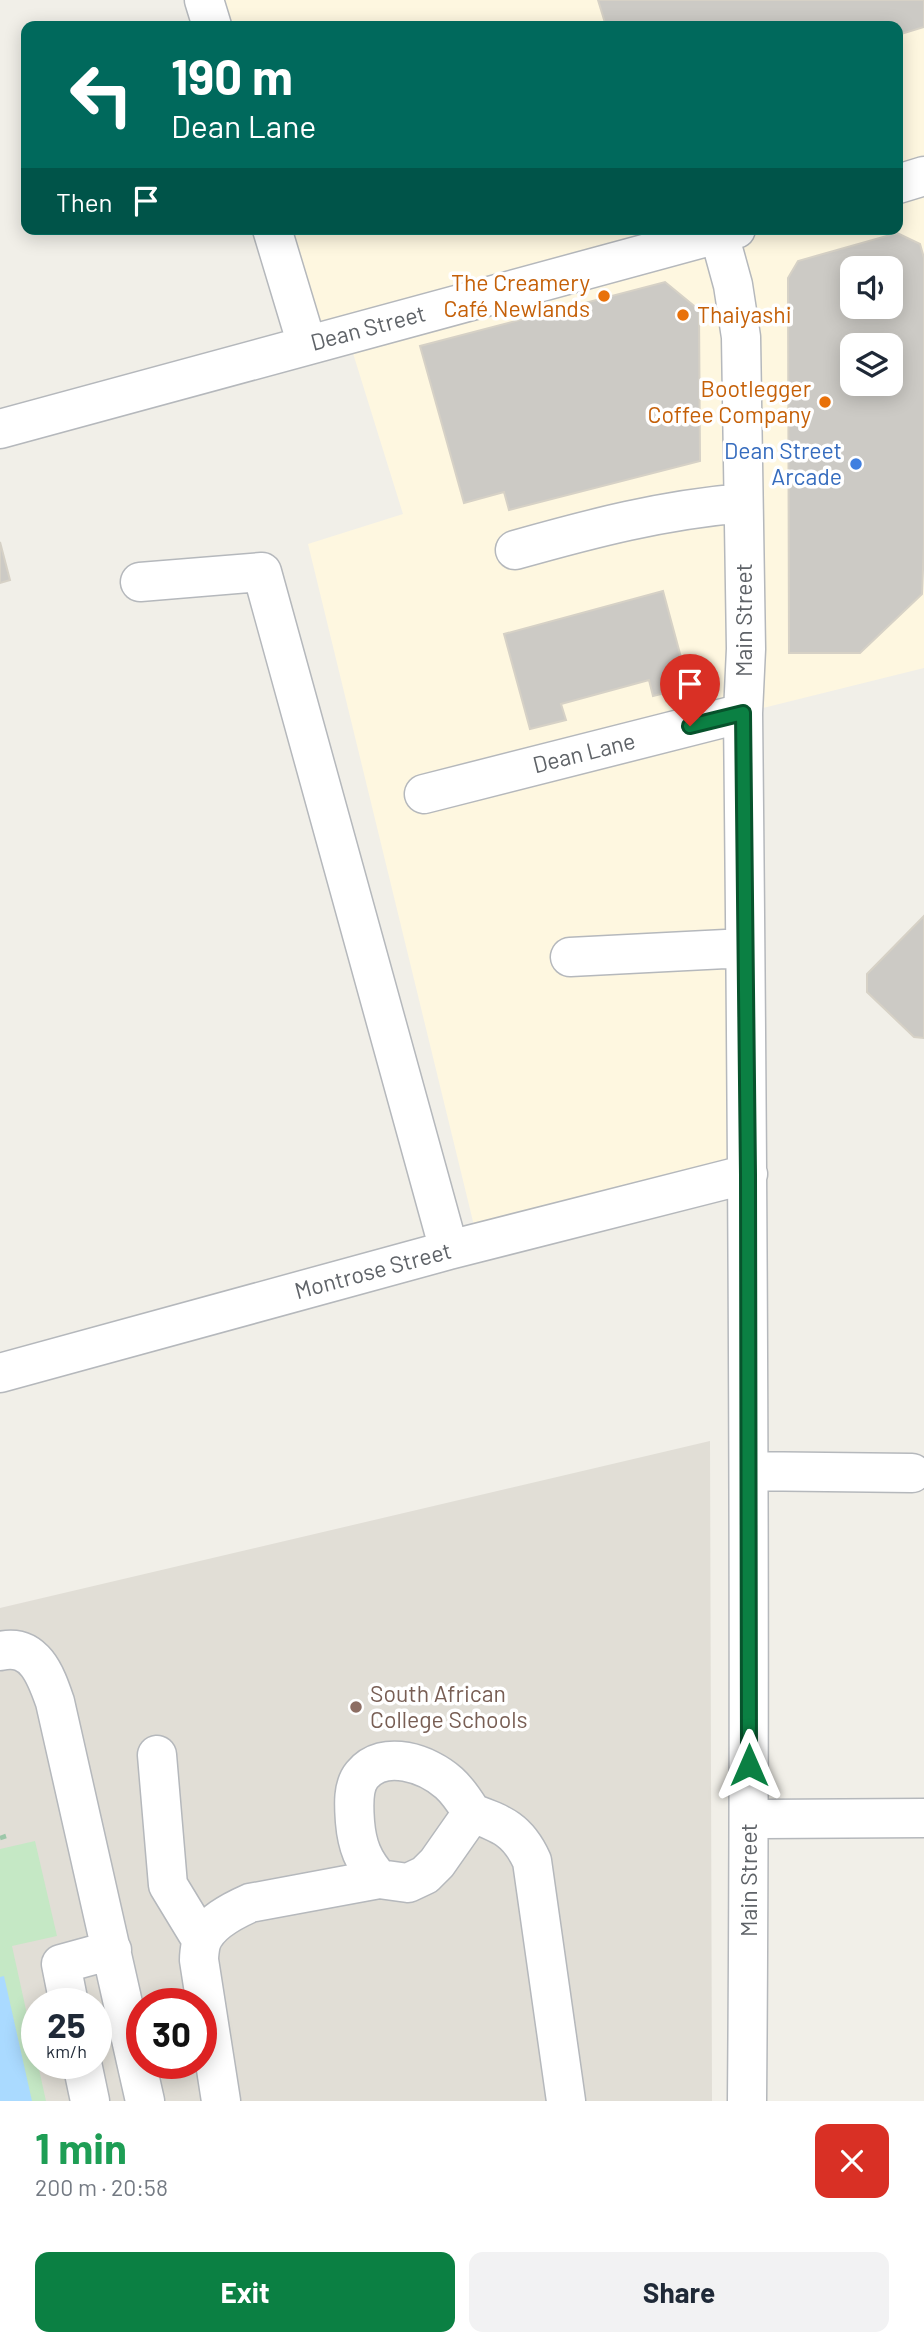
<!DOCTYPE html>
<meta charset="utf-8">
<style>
body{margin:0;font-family:Barlow,sans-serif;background:#f2f2f3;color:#1f2937;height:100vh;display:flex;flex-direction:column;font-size:26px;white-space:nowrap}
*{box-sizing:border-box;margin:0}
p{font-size:23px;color:#747a83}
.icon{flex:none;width:38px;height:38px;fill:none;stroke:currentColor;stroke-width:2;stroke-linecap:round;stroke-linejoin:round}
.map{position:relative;height:2101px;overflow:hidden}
.panel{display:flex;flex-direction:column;background:#fff;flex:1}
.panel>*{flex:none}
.hud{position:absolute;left:21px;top:21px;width:882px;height:214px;border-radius:14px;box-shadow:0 4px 18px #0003;background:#00695c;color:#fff;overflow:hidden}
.controls{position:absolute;left:840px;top:256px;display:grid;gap:14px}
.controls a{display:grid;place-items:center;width:63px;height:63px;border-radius:14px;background:#fff;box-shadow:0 4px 18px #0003;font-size:35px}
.speed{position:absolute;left:21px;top:1988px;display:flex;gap:14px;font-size:35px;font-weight:700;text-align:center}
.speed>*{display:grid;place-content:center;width:91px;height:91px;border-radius:50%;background:#fff;box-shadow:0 4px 18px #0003;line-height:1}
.speed small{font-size:18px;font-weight:400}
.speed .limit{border:10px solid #d22;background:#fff;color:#111}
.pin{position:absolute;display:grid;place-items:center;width:60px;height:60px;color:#fff;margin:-72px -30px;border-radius:50% 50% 50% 0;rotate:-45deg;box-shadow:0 0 7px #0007}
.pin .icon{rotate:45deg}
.me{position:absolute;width:77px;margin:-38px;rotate:0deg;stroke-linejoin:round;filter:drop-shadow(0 0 5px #0008)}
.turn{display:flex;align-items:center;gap:24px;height:147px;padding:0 35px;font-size:32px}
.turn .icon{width:91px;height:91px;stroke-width:2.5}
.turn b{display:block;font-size:49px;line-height:60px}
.then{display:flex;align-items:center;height:66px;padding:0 35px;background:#0003;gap:14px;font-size:26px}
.round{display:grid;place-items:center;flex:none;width:74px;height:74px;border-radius:14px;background:#f2f2f3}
.overview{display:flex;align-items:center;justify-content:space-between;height:119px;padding:0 35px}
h1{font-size:42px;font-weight:700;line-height:52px;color:#1e9e55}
.primary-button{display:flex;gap:14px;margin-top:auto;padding:14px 35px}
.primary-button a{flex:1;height:80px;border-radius:14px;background:#0b8043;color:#fff;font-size:28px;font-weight:700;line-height:80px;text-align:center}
.primary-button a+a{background:#f2f2f3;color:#1f2937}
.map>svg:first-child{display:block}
</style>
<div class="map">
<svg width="924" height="2101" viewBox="0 0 924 2101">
<rect width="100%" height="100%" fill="#f1efe8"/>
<path fill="#fef7e0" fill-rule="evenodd" d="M204 0H924V668L743 713 748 1174 478 1242 308 544 403 514 347 334 307 345 272 229H898V26H212ZM852 268H891V306H852ZM852 345H891V383H852Z"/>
<path fill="#e1ded6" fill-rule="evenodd" d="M710 1441 712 2101H0V1608ZM37 2004H96V2063H37ZM142 2004H201V2063H142Z"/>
<path fill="#c5e8c5" d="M35 1841 57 1936 12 1946 46 2101H0V1849Z"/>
<path fill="#aadaff" d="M4 1976 32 2101H0V1977Z"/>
<path fill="#cccac5" stroke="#d6d1c6" stroke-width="2" fill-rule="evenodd" d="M598 0H924V27L898 35V26H606Z
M897 233 920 244 924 258V545L922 594 860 653H789L788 278 798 261ZM852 268H891V306H852ZM852 345H891V383H852Z
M665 282 699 310 700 461 509 510 504 492 464 503 420 346Z
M0 542 10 580 0 583Z
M663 591 689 687 653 696 649 680 561 704 566 720 530 729 504 634Z
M924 916V1038L914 1037 867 992V974Z"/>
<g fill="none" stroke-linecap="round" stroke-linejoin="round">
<g stroke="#b5b8bc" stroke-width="41">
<path id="minor" d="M204 0 212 26
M898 184 924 176
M272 229 307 345
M719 234 733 285 741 337 746 649 743 713C748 1176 751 1638 747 2101
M0 429 736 229
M515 550C593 528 662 510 743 503
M140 582 262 572 449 1250
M424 794 743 713
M570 957 745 948
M0 1373 449 1250 748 1174
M749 1471 912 1473
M0 1651C35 1643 46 1676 55 1702L145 2101
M157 1755 168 1885 202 1941
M472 1813C502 1824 518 1830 532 1861L566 2101
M750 1819 924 1818
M69 2004 61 1964 112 1950
M82 2063 90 2101
M221 2101 199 1960C199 1955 200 1948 201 1943 208 1923 232 1911 250 1903L379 1879 408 1883 425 1875 437 1863 472 1813C465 1802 459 1792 449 1783 428 1764 384 1748 362 1775 352 1787 354 1807 355 1822 357 1846 363 1861 379 1879"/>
</g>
<path stroke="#9cc7a9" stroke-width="4.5" stroke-dasharray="7 3.5" stroke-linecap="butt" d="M0 1838 6 1836"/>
<use href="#minor" stroke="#fff" stroke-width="38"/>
</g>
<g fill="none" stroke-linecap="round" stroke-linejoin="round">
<g stroke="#07532c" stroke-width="18">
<path id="route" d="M690 726 743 713 748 1174 749 1765"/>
</g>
<use href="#route" stroke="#0b8043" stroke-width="12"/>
</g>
<g fill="#e8710a" stroke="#fff" stroke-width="2.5">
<circle cx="604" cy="296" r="7"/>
<circle cx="683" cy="315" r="7"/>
<circle cx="825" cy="402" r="7"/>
</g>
<circle fill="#3f7fe0" stroke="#fff" stroke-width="2.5" cx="856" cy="464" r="7"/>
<circle fill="#8d6e63" stroke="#fff" stroke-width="2.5" cx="356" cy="1707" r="7"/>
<g text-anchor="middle" stroke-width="7" stroke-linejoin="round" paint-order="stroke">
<g font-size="23" fill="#c56008" stroke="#fff" text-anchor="end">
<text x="590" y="291">The Creamery<tspan x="590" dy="26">Café Newlands</tspan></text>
<text x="697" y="323" text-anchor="start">Thaiyashi</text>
<text x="811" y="397">Bootlegger<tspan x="811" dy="26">Coffee Company</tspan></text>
</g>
<g font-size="23" fill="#5f6368" stroke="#fff">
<text transform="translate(368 328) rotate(-15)" y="8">Dean Street</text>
<text transform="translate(744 620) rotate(-90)" y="8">Main Street</text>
<text transform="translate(584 753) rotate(-14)" y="8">Dean Lane</text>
<text transform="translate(373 1271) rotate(-15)" y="8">Montrose Street</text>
<text transform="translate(749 1880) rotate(-90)" y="8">Main Street</text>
</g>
<g font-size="23" fill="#366cbe" stroke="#fff" text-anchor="end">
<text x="842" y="459">Dean Street<tspan x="842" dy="26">Arcade</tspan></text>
</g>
<g font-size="23" fill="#785e54" stroke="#fff" text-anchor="start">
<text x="370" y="1702">South African<tspan x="370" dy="26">College Schools</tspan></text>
</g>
</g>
</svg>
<div class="controls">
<a><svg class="icon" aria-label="sound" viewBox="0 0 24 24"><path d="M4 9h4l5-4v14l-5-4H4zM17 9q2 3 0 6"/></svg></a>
<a><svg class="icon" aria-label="layers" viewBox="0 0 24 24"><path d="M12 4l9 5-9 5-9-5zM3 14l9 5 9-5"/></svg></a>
</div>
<div class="speed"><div>25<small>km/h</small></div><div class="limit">30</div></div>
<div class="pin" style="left:690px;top:726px;background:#d93025"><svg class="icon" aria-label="arrive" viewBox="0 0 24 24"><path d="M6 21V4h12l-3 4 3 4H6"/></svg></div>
<svg class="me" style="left:749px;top:1765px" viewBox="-20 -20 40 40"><path d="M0-17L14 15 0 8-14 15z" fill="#0b8043" stroke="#fff" stroke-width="4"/></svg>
<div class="hud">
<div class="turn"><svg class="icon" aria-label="left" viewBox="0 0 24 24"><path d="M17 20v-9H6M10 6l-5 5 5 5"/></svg><div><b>190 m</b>Dean Lane</div></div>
<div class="then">Then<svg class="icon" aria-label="arrive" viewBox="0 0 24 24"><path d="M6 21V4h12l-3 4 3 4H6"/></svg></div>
</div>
</div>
<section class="panel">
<div class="overview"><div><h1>1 min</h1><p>200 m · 20:58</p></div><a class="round" style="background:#d93025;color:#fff"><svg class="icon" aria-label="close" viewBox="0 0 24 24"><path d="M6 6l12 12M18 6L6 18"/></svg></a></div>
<div class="primary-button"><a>Exit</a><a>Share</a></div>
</section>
